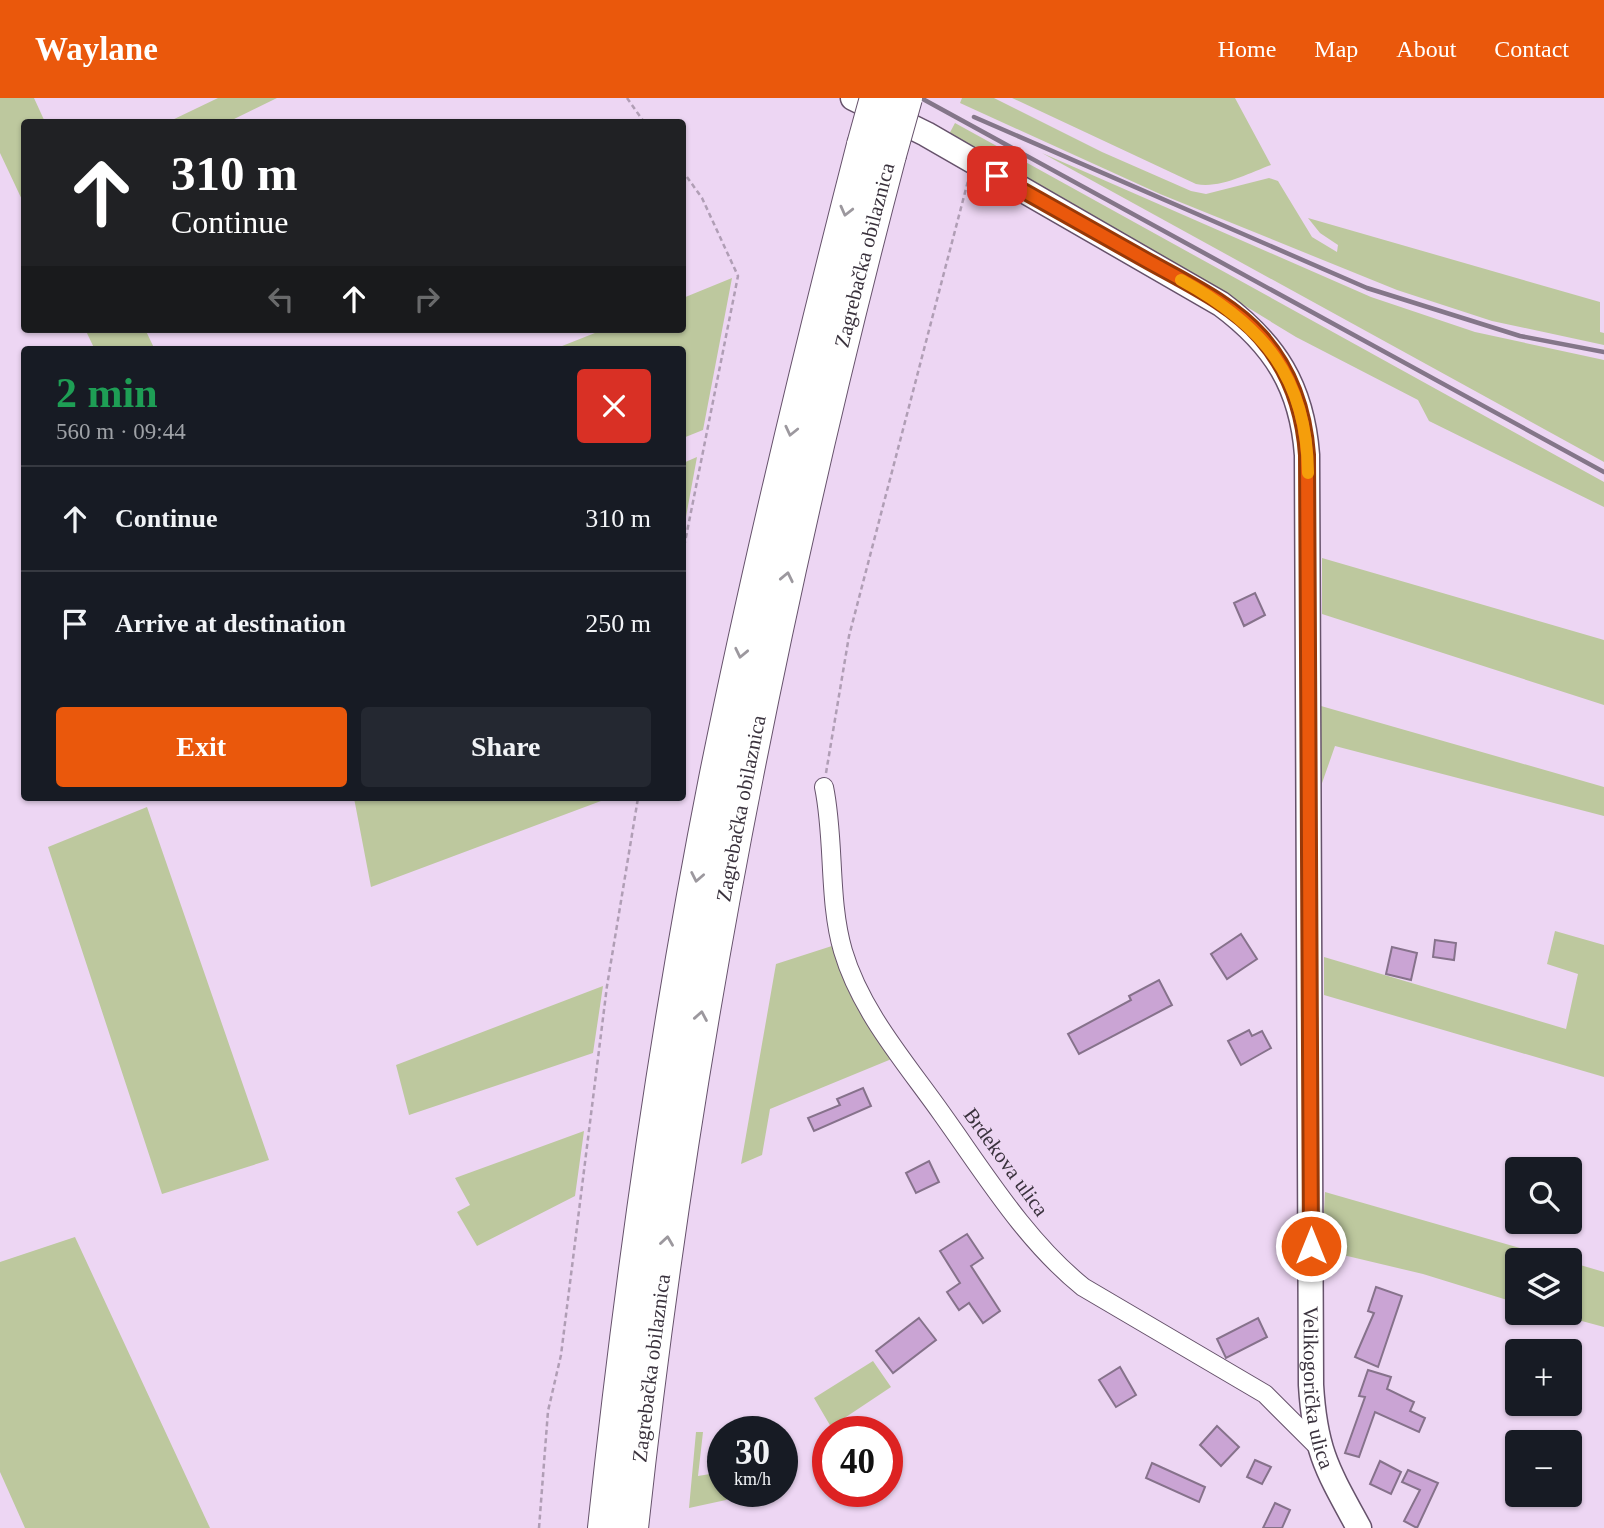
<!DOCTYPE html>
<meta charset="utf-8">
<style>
body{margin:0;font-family:Georgia,serif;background:#242831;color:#f1f3f6;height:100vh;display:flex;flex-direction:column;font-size:26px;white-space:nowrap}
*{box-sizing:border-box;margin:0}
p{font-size:23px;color:#9ea1a6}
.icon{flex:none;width:38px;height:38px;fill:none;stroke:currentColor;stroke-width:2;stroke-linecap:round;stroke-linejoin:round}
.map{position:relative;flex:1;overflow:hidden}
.side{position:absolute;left:21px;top:248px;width:665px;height:455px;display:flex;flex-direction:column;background:#171b24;border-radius:7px;box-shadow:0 2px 5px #0004}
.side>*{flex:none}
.top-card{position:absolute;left:21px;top:21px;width:665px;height:214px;border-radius:7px;box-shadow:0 2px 5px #0004;background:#202124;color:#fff;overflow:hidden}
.tools{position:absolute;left:1505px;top:1059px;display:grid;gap:14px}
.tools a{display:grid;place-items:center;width:77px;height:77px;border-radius:7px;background:#171b24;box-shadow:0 2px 5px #0004;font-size:35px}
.speed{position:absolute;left:707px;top:1318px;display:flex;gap:14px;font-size:35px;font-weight:700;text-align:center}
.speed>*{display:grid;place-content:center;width:91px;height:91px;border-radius:50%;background:#171b24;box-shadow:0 2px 5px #0004;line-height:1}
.speed small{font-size:18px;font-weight:400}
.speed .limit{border:10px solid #d22;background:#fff;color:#111}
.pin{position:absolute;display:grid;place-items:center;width:60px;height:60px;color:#fff;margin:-30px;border-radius:14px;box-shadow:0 4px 10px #0006}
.me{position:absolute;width:77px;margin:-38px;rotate:0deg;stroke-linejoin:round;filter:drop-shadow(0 0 5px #0008)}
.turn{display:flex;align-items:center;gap:24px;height:147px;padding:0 35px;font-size:32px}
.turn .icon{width:91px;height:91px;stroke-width:2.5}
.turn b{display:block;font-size:49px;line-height:60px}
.lanes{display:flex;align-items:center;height:66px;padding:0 35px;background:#0003;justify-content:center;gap:35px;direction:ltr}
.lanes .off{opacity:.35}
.round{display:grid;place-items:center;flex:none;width:74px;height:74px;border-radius:7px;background:#242831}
.overview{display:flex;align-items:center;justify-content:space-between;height:119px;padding:0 35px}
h1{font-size:42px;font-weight:800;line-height:52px;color:#1e9e55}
.primary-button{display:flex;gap:14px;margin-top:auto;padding:14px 35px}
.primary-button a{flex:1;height:80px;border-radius:7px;background:#ea580c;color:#fff;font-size:28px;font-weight:800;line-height:80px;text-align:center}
.primary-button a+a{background:#242831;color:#f1f3f6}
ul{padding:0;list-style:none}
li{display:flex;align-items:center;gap:21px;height:105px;padding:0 35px;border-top:2px solid #363941}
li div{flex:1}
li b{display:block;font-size:26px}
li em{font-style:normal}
header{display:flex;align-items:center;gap:42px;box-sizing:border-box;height:98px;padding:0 35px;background:#ea580c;color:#fff}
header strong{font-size:33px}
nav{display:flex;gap:38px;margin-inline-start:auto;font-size:24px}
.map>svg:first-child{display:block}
</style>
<header>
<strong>Waylane</strong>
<nav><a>Home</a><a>Map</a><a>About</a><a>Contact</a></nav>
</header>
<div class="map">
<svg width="1604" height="1430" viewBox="0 0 1604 1430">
<rect width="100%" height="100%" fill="#edd6f3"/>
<path fill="#bdc89e" d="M0 0H34L45 24H24V106L0 55Z
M218 0H277L228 24H168Z
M962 0H994L1102 54 1191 93 1206 96 1269 80 1278 83 1312 139 1337 154 1338 147 1320 135 1308 120 1600 204V234L1604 235V247L1492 223 1397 192 1160 96 960 5Z
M1012 0H1235L1271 67C1249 75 1220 91 1196 86Z
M955 25 1604 384V409L1429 323 1418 302 1296 239 1160 156 947 40Z
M1042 55 1371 199 1475 234 1604 262V364Z
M732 180 703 332 683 340 682 252H552L605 231H682L683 200Z
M85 231H145L155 252H95Z
M697 359 683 435V365Z
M1322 460 1604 542V607L1322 516Z
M1321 608 1604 689V718L1335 648 1321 688Z
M354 700H609L371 789Z
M147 709 269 1062 162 1096 48 749Z
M1555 833 1604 847V979L1324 897V859L1566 931 1578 876 1547 866Z
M835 847 894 960 770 1011 762 1057 741 1066 776 866Z
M603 888 593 955 409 1017 396 967Z
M584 1033 575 1098 477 1148 457 1114 470 1107 455 1080Z
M1325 1094 1562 1162H1517V1205L1423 1176 1322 1152Z
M75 1139 210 1430H25L0 1374V1164Z
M1570 1164 1604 1174V1229L1552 1215 1570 1214Z
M873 1263 891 1289 831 1329 814 1300Z
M696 1334H703L698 1378 710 1376 723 1368V1393H740L726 1402 689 1410Z"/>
<path fill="#caa4d4" stroke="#86728b" stroke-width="2" d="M1255 495 1265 517 1244 528 1234 505Z
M1241 836 1257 861 1227 881 1211 856Z
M1435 842 1456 845 1454 862 1433 859Z
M1392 849 1417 855 1411 882 1386 876Z
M1159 882 1172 907 1079 956 1068 936 1131 902 1129 898Z
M1249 932 1252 938 1262 933 1271 950 1241 967 1228 943Z
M863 990 871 1008 814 1033 808 1020 840 1007 837 1001Z
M929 1063 939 1084 916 1095 906 1075Z
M967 1136 983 1160 971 1168 1000 1213 983 1225 969 1205 959 1212 947 1194 960 1185 940 1153Z
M1376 1189 1402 1198 1378 1269 1355 1259 1374 1215 1368 1213Z
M919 1220 936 1242 893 1275 876 1253Z
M1258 1220 1267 1239 1226 1260 1217 1241Z
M1120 1269 1136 1297 1116 1309 1099 1282Z
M1368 1272 1391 1279 1387 1291 1414 1304 1410 1313 1425 1320 1419 1334 1375 1314 1359 1359 1345 1355 1365 1299 1359 1298Z
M1217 1328 1239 1349 1221 1368 1200 1347Z
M1255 1362 1271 1369 1262 1386 1247 1379Z
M1380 1363 1401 1374 1391 1396 1370 1386Z
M1152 1365 1205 1389 1199 1404 1146 1380Z
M1408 1372 1438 1385 1417 1430 1404 1423 1420 1392 1402 1384Z
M1275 1405 1290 1412 1282 1430H1263Z"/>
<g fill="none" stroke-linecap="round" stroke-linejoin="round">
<g stroke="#66526b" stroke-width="20">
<path id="street" d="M824 689C835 742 828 802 843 853 861 914 906 965 942 1016 985 1076 1025 1142 1083 1189L1265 1296 1318 1349"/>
</g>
<g stroke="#66526b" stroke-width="27">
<g id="secondary">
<path id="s1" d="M853 0 926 36 1221 206C1275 246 1302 289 1307 357L1311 1287C1315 1354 1328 1373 1359 1430"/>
</g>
</g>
<g stroke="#66526b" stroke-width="34">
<g id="highway">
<path d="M604 1430C631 1179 666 929 715 681 758 468 809 257 863 47"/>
<path id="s2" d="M632 1430C682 965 771 509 890 57"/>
</g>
</g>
<path stroke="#b09eb5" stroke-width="2.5" stroke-dasharray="5 3.5" stroke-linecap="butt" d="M627 0 644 24
M682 72 702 100 738 178 682 459
M826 675 849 538 968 83
M539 1430 548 1313 561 1257 607 888 638 700"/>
<use href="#street" stroke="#fff" stroke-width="18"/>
<use href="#secondary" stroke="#fff" stroke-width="24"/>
<use href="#highway" stroke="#fff" stroke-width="32"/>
<path stroke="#847689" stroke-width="4.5" d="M921 0 1604 374
M974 19 1367 190 1520 238 1604 254"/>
<g stroke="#66526b" stroke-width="34" stroke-linecap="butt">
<path id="highway-bridge" d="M863 47 876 0
M890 57 906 0"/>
</g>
<use href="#highway-bridge" stroke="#fff" stroke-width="32"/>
</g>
<defs><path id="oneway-chevron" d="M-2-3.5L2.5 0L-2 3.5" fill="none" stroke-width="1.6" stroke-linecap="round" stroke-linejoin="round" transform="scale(1.75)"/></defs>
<g stroke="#9c989e">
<use href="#oneway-chevron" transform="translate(846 113) rotate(104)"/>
<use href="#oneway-chevron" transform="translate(791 333) rotate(103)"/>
<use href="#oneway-chevron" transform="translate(787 479) rotate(-78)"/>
<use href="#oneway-chevron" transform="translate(741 555) rotate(102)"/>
<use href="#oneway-chevron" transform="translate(697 779) rotate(101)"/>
<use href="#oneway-chevron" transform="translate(701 918) rotate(-80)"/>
<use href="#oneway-chevron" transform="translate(667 1143) rotate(-82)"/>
</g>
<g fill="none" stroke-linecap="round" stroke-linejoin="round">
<g stroke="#983908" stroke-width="18">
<path id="route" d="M997 78C1046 106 1096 134 1146 162 1185 184 1231 205 1261 239 1290 272 1304 314 1307 357L1311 1148"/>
</g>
<use href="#route" stroke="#ea580c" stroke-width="12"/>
<path stroke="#f59e0b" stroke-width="12" d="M1181 182C1263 227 1307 279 1308 375"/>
</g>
<g text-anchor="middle" stroke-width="7" stroke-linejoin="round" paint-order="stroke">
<g font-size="21" fill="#3a323d" stroke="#edd6f3">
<text dy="7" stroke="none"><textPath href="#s2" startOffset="1295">Zagrebačka obilaznica</textPath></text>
<text dy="7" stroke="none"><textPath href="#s2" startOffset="728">Zagrebačka obilaznica</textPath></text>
<text transform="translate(1006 1064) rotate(54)" y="7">Brdekova ulica</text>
<text dy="7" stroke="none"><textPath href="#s2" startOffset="161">Zagrebačka obilaznica</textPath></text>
<text dy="7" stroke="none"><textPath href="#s1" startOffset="1535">Velikogorička ulica</textPath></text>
</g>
</g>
</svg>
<div class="tools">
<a><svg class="icon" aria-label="search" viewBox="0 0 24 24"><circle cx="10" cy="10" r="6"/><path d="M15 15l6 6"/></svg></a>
<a><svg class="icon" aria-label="layers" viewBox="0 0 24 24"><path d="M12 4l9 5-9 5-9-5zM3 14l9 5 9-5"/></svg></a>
<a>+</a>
<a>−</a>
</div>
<div class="speed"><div>30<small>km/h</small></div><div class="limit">40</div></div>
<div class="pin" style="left:997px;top:78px;background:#d93025"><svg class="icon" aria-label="arrive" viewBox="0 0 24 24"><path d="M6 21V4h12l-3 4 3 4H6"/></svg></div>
<svg class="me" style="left:1311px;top:1148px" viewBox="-20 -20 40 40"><circle r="17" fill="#ea580c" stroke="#fff" stroke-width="3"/><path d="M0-11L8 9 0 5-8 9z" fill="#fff"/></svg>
<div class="top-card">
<div class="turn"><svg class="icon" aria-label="ahead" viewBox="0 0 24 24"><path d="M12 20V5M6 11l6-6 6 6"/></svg><div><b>310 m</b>Continue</div></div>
<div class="lanes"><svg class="icon off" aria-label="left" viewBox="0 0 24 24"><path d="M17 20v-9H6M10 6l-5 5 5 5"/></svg><svg class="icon" aria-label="ahead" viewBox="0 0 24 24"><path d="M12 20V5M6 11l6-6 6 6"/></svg><svg class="icon off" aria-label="right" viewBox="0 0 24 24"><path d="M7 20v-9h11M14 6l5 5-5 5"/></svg></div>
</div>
<section class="side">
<div class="overview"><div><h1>2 min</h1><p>560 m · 09:44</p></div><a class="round" style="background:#d93025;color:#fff"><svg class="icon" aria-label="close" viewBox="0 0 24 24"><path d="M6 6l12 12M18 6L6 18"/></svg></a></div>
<ul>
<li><svg class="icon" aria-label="ahead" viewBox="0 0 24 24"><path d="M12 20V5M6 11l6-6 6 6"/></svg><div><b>Continue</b></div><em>310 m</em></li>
<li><svg class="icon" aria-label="arrive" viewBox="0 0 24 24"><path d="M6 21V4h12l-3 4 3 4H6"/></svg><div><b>Arrive at destination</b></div><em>250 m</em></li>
</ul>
<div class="primary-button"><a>Exit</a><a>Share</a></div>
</section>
</div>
